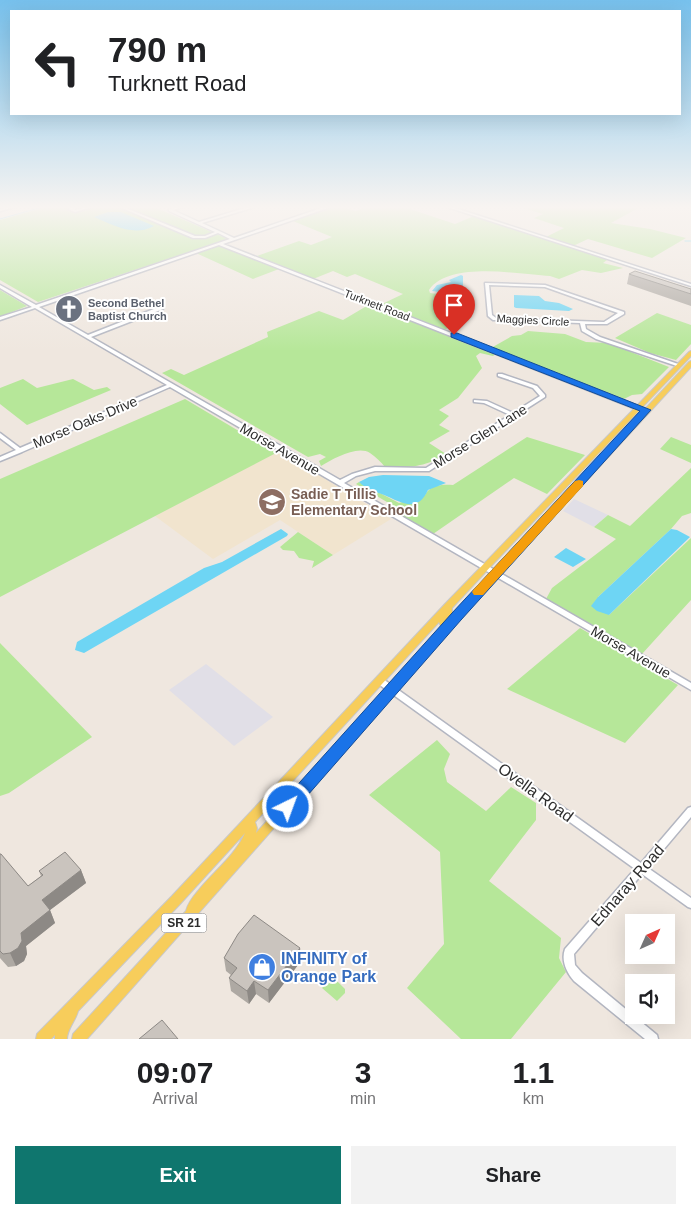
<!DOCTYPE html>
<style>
body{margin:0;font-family:Helvetica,sans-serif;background:#f2f2f2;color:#202124;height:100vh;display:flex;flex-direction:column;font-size:19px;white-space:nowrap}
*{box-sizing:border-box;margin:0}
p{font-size:16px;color:#757577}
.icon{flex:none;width:28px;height:28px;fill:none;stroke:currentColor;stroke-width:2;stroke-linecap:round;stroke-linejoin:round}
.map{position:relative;height:1039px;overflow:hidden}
.sheet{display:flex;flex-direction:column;background:#fff;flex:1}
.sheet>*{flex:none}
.guide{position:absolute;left:10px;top:10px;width:671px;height:105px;border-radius:0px;box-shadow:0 5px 20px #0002;background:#fff;color:#202124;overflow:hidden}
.needle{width:32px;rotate:45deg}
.tools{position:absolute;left:625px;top:914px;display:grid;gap:10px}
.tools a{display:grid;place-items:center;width:50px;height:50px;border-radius:0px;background:#fff;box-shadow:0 5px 20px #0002;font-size:25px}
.pin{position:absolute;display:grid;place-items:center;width:42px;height:42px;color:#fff;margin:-51px -21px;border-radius:50% 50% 50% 0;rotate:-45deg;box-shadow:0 0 5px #0007}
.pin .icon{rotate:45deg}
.me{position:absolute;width:55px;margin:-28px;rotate:42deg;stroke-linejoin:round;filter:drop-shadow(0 0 4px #0008)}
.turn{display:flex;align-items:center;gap:18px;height:105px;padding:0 15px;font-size:22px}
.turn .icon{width:65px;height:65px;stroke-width:2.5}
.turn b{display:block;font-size:35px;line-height:42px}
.eta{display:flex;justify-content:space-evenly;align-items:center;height:85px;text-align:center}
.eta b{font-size:30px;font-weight:700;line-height:35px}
.action{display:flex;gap:10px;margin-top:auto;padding:10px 15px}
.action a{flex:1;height:58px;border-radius:0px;background:#0f766e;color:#fff;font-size:20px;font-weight:700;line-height:58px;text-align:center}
.action a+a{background:#f2f2f2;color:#202124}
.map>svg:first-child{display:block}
</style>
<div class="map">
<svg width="691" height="1039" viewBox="0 0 691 1039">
<rect width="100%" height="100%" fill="#efe7df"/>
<path fill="#e1dfe7" d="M574 499 608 515 594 527 563 511Z
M206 664 273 717 234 746 169 690Z"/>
<path fill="#f1e4ce" d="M279 451 391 519 333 555 280 520 213 559 155 516Z"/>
<path fill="#b6e799" d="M49 206H152L228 239 38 302 0 280V220Z
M335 206 356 211 370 206 404 207 455 224 474 216 607 260 603 263 623 268 601 273 582 270 559 279 550 276C518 274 449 261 429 290L430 293 460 297 458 315 467 318 444 330 380 305 403 294 355 274 347 277 333 271 313 279 257 256 299 241 311 245 332 237 293 221Z
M517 206H642L611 223 650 229 686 238 652 258 588 239 573 246 546 237 564 228 534 218 543 214Z
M219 245 279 269 253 279 196 253Z
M0 290 27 306 0 317Z
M370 304 497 353 493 356 480 353 476 356 482 368 458 398 439 410 449 416 439 425 450 431 429 443 446 454C423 468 411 467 385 467 381 462 376 457 370 453 357 445 333 459 321 466L319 461 326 457 320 454 308 457 162 373 171 369 184 375 268 337 267 332 319 311 343 320Z
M657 313 691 325V344L676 360 650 353 615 338Z
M528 331 565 334 586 342 608 343 669 367 642 394 632 395 624 399 491 348 512 336 521 335Z
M23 379 37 388 73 379 94 390 107 387 111 390 27 425 0 404V388Z
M185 399 276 453 0 597V479Z
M527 437 585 455 547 494 514 478 433 534 399 514V509L356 484 359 482 399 503 425 495C430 485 442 484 453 485Z
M671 437 691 445V463L660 449Z
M691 468V513L682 516 671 529 598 597 609 615 691 538V600L642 654 546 599 552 588 616 539 594 527 608 515 630 526Z
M298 532 333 555 312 568 314 561 299 558 294 551 283 550 280 547Z
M580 628 678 685 625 743 507 689Z
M0 643 92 737 9 793 0 796Z
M437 740 450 754 444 769 447 782 486 811 511 787 536 803V820L489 881 561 938 559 958 566 972 511 1039H461L407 988 444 944 440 852 369 795Z
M333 977 345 989V993L337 1001 322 988Z"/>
<path fill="#6ed5f4" d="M108 212H121L154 226C134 237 113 225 94 217Z
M461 275 463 276V295L432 291 437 285 451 282 449 280Z
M514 295 539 296 545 301 559 303 573 309 569 311 516 308 514 307Z
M383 475 429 476 446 483 428 490C417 514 401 502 384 495 376 492 366 489 359 482L369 477Z
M281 529 288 534 287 536 84 653 75 650 77 642 204 568 222 562Z
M671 529 677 530 690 537 609 615 597 611 591 606 598 597Z
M566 548 586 559 573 567 554 557Z"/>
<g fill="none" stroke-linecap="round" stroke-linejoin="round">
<path stroke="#6ed5f4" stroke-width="1" d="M0 219 46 206
M685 241H691"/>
<g stroke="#b3b6c1" stroke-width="3">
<path id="minor" d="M14 206H19L0 211V209Z
M78 206H83L74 209 75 210 90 206H95L75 212 68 209Z
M117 206H121L195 236H205L215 232 169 211V209L179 206H184L183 207 173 210 199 222 251 206H256L255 207 202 223 234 238 327 206H332L331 207 223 244 648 410V412H644L219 245 39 307 88 335 159 307H163V309L91 337 340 480 352 474 375 467 426 468 510 415 484 403 474 402V400L487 401 513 413 540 396 533 388 498 376V374H502L537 386 545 395V397L429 471H375L356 476 344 483 691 683V690L170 387 22 452 0 461V457L16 450 0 438V433L20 448 167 385 35 308 0 320V317L32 307 0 288V285L36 305 230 239 218 233 205 238H193Z
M444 206H449L691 284V286Z
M485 283 545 285 624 312V314L607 324H585L586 329 600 337 681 365 679 366H677L596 339 582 331 580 323 493 320 488 316ZM489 285 545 287 618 313 604 322 496 318 492 315Z
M380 678 383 679 641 863 688 808 691 807V817L648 868 691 898V908L688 907 642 874 574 954 575 965 582 973 657 1035 658 1039H645L574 981C566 972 561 960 565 949L635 869 377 683 376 681 377 679Z"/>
</g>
<g stroke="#c8c8c8" stroke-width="2">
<path id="major" d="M691 351V356L494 563 452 608V615L451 617 689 362 691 361V367L459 619 87 1039H72L73 1034 186 911C188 903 193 897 198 891 213 872 235 856 245 833L180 904 78 1011C76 1020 67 1029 67 1039H55V1035L51 1039H36L37 1034 172 896 445 604 689 352ZM439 622 442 628 256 833 257 828 255 822Z"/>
</g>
<use href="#minor" fill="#fff" fill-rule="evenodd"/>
<use href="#major" fill="#f7cd5b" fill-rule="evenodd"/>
</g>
<path fill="#aea9a3" d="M629 274 691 289V306L627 284Z
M0 854 28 886 41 876 39 871 81 870 86 883 50 910 55 923 26 946 27 954 24 961 16 966 8 967 0 958Z
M300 948 301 961 269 1003 256 994 249 1004 231 991 229 978 231 975 226 971 224 958Z"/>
<path fill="#8d8985" d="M81 870 86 883 50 910 55 923 26 946 27 954 24 961 16 966 10 953 21 933 42 900Z
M300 948 301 961 269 1003 268 990Z
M254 981 256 994 249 1004 247 991Z"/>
<path fill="#cac4be" stroke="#8d8985" d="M635 271 691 289V294L629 274Z
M65 852 81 870 42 900 50 910 21 933 22 941 18 948 10 953 3 954 0 951V854H1L28 886 43 875 39 871Z
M254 915 300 948 268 990 254 981 247 991 229 978 237 968 224 958 238 934Z
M162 1020 178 1039H139Z"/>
<linearGradient id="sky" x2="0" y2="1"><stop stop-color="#77c1ed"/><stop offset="0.59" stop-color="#f8f4f1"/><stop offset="1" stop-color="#f8f4f1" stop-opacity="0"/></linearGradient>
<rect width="691" height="351" fill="url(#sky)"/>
<path fill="#1a73e8" stroke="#114b97" d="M451 333H457L651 410 461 620 293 812 288 814 282 812 280 807 282 802 452 613 640 411 451 337Z"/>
<path fill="#f59e0b" d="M579 480 583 481V486L483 595H474L472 592 474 589 575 481Z"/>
<defs>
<g id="church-disc" transform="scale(1.4375)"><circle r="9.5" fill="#6b7280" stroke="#fff"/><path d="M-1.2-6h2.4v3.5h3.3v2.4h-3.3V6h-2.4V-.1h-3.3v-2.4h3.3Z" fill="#fff"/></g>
<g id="school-disc" transform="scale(1.4375)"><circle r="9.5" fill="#8d6e63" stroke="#fff"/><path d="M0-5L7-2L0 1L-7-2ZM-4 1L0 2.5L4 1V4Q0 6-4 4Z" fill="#fff"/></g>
<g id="shop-disc" transform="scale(1.4375)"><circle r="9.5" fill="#3f7fe0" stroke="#fff"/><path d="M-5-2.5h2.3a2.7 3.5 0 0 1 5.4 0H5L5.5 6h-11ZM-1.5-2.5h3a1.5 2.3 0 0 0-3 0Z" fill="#fff"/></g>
</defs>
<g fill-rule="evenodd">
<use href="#church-disc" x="69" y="309"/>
<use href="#school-disc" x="272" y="502"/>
<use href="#shop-disc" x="262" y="967"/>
</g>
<g text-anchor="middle" stroke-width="4" stroke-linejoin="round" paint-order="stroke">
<g font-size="11" font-weight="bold" fill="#5b616d" stroke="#fff" text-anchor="start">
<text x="88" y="307">Second Bethel<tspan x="88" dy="13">Baptist Church</tspan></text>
</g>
<g font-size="11" fill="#2d2d2d" stroke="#fff">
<text transform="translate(377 305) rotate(21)" y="4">Turknett Road</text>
<text transform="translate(533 320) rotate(3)" y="4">Maggies Circle</text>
</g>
<rect fill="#fff" stroke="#6c6c6c" stroke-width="1" x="161.5" y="913.5" width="45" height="19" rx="4"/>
<g font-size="12" font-weight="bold" fill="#2d2d2d">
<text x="184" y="927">SR 21</text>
</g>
<g font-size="14" fill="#2d2d2d" stroke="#fff">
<text transform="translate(85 422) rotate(-23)" y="5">Morse Oaks Drive</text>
<text transform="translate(480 436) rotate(-32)" y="5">Morse Glen Lane</text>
<text transform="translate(280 449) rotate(30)" y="5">Morse Avenue</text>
<text transform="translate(631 652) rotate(30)" y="5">Morse Avenue</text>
</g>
<g font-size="14" font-weight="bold" fill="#785e54" stroke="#fff" text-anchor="start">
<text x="291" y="499">Sadie T Tillis<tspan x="291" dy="16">Elementary School</tspan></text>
</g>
<g font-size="16" fill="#2d2d2d" stroke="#fff">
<text transform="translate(536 792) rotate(36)" y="6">Ovella Road</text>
<text transform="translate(627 885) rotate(-49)" y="6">Ednaray Road</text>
</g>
<g font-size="16" font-weight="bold" fill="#366cbe" stroke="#fff" text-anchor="start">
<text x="281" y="964">INFINITY of<tspan x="281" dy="18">Orange Park</tspan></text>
</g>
</g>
</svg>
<div class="tools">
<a><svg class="needle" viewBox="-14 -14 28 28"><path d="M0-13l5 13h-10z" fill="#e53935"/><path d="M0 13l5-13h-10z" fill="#757577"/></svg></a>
<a><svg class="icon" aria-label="sound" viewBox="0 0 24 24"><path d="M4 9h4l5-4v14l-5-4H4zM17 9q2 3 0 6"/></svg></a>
</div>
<div class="pin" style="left:454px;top:335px;background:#d93025"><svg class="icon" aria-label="arrive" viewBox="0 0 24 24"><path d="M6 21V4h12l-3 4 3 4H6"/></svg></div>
<svg class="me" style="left:288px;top:807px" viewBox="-20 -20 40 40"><circle r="17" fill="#1a73e8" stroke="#fff" stroke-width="3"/><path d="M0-11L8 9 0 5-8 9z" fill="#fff"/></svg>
<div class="guide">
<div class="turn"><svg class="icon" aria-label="left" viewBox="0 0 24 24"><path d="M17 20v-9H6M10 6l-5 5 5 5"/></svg><div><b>790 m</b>Turknett Road</div></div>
</div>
</div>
<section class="sheet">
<div class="eta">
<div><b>09:07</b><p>Arrival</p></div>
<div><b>3</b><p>min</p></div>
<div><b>1.1</b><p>km</p></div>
</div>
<div class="action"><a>Exit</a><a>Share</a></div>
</section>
